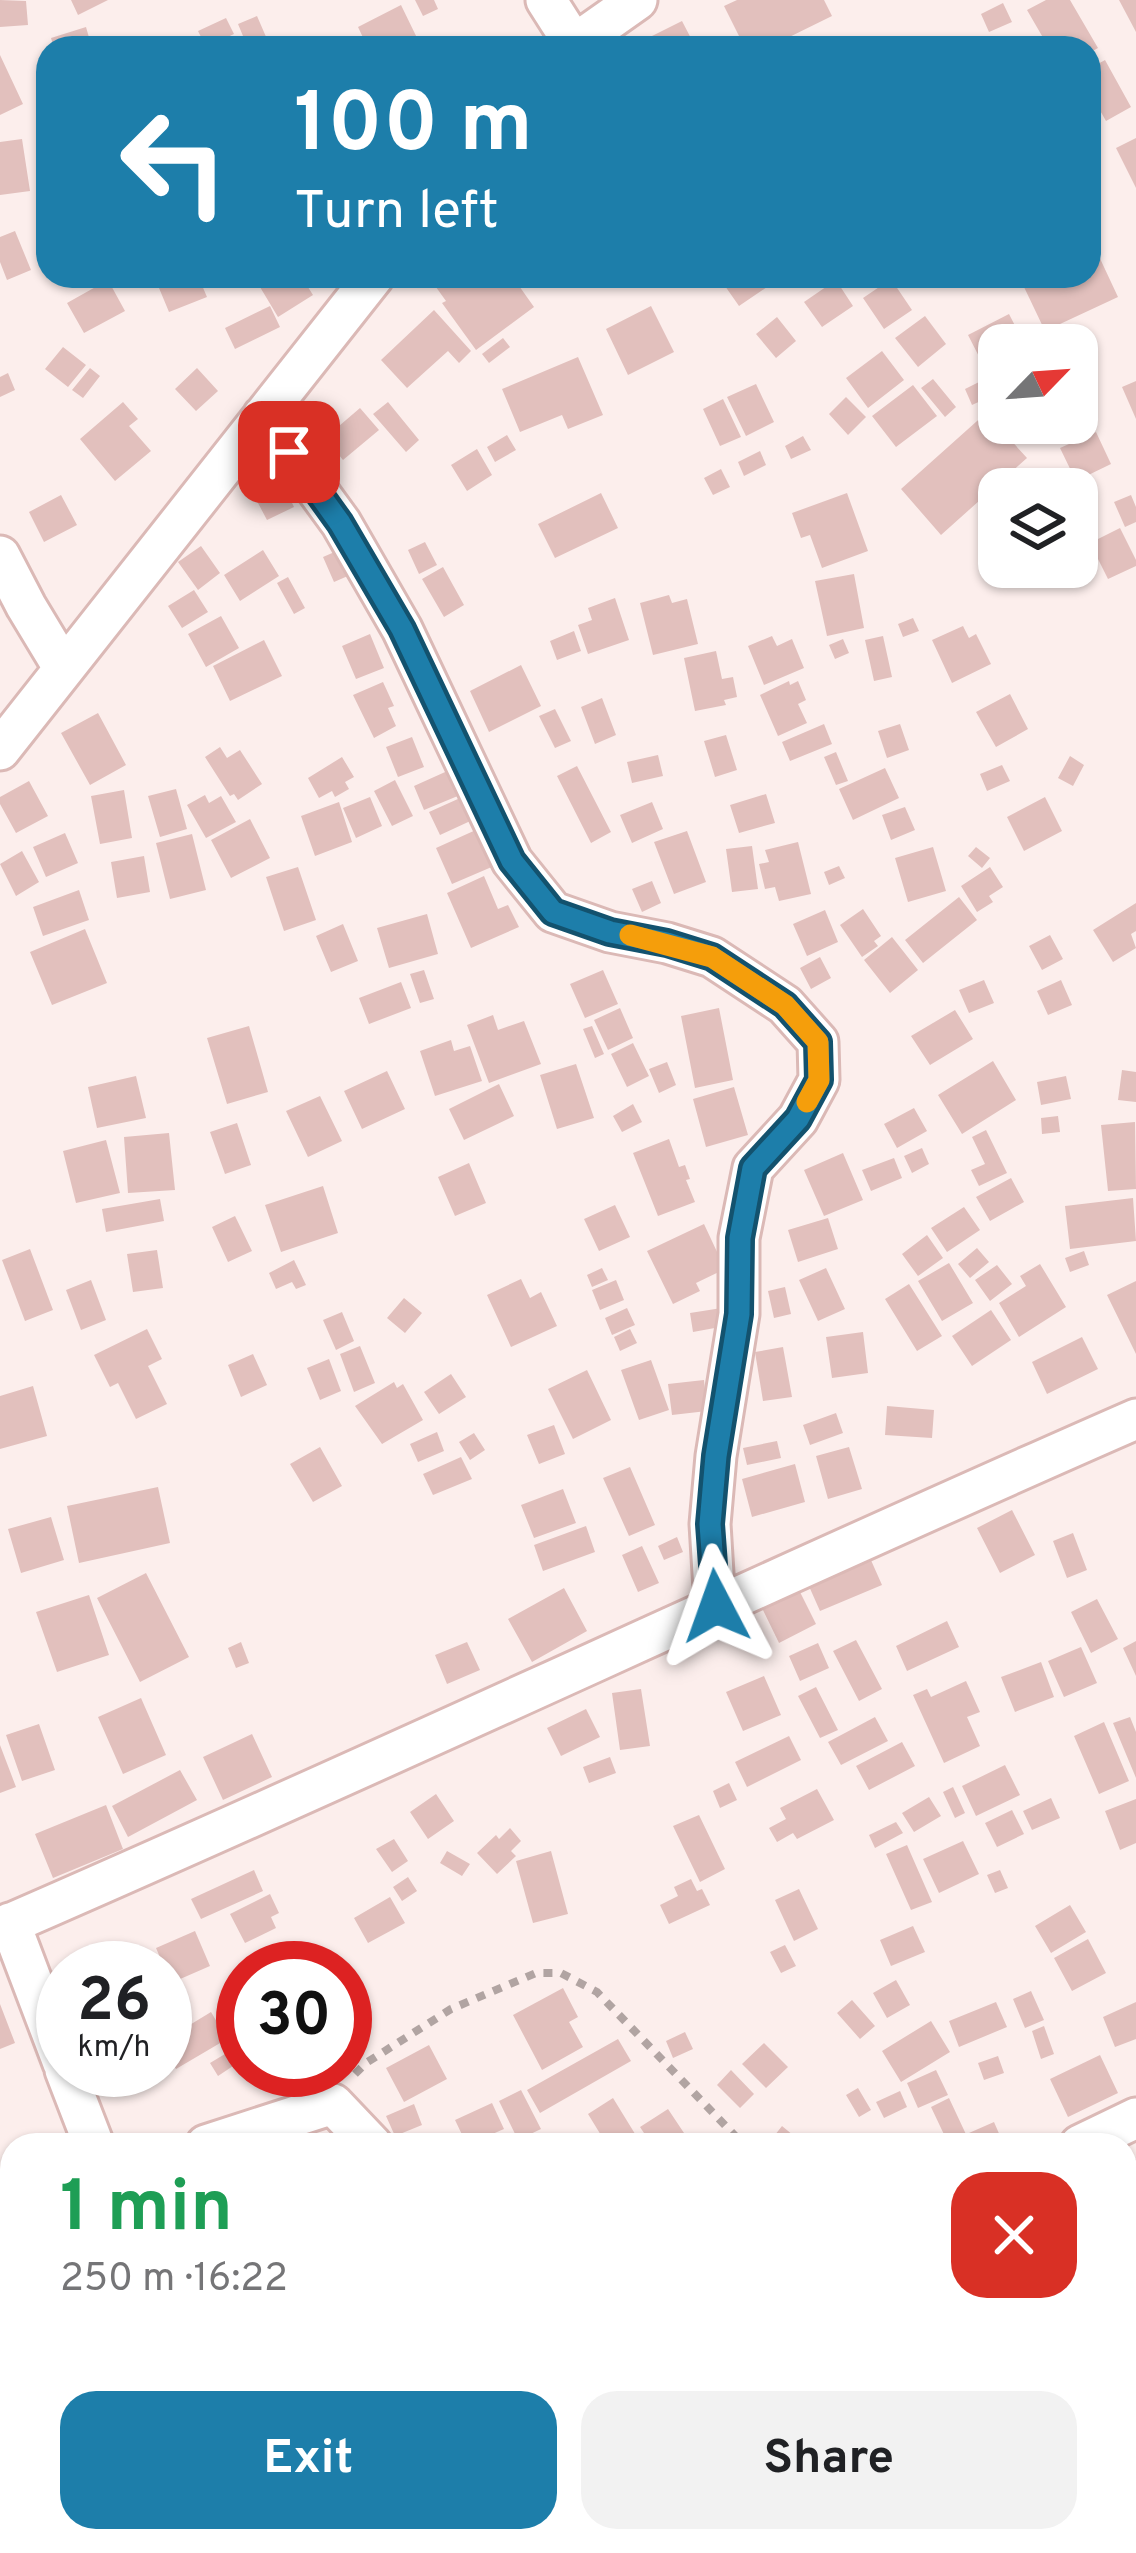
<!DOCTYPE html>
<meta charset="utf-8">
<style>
body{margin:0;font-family:Overpass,sans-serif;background:#f2f2f2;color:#202124;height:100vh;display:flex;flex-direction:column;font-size:45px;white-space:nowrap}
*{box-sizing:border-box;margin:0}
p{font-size:39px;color:#757577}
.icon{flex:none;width:66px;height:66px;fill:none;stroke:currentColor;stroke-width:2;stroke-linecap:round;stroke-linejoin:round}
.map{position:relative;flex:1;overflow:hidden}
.sheet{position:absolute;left:0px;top:2133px;width:1137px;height:420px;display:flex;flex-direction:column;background:#fff;border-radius:36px 36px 0 0;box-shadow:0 3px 9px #0004}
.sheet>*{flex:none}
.top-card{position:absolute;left:36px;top:36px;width:1065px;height:252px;border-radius:36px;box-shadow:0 3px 9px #0004;background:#1d7eaa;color:#fff;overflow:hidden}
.needle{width:78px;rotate:65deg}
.buttons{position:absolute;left:978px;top:324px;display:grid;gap:24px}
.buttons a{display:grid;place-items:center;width:120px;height:120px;border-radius:24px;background:#fff;box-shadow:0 3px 9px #0004;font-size:60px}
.speed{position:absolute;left:36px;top:1941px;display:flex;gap:24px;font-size:60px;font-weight:700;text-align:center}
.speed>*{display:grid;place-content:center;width:156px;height:156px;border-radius:50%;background:#fff;box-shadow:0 3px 9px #0004;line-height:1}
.speed small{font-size:30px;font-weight:400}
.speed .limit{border:18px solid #d22;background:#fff;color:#111}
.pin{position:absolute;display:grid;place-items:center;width:102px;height:102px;color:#fff;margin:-51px;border-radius:24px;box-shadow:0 6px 18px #0006}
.me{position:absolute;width:132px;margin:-66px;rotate:356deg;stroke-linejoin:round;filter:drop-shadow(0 0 9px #0008)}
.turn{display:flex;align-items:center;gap:42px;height:252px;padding:0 60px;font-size:54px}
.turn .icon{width:156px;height:156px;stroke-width:2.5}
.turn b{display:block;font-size:84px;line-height:102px}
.round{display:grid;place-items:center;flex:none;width:126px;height:126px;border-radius:36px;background:#f2f2f2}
.summary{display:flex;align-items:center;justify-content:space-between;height:204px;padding:0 60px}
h1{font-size:72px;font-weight:700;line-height:90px;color:#1e9e55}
.button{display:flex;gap:24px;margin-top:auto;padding:24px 60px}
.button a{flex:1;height:138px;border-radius:36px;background:#1d7eaa;color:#fff;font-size:48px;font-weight:700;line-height:138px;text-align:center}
.button a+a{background:#f2f2f2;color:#202124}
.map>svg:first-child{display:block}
</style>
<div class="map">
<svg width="1136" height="2553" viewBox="0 0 1136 2553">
<rect width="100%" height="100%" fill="#fceeec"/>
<path fill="#e2c0bd" d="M0 0 26 1 28 25 0 27Z
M71 0H108L78 15Z
M415 0H434L438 9 423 16Z
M737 0H824L832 16 767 48H745L724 6Z
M1046 0H1070L1098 48 1089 53V48H1049L1027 10Z
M1119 0H1136V32Z
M1003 3 1012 22 989 32 981 14Z
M401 5 419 42 406 48H368L358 27Z
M257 16 270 46 248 48 238 24Z
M226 18 234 34 206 47 198 31Z
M682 21 696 48H656L650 37Z
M86 27 92 48H54L51 38Z
M0 55 23 104 0 115Z
M1105 60 1131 107 1106 121 1089 91V69Z
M1136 138V188L1116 148Z
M22 139 30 191 0 195V142Z
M15 231 31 270 7 280 0 262V237Z
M1089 235 1118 297 1045 331 1024 287 1047 276H1089Z
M154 276H198L207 297 169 312Z
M276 276H301L313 295 278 317 260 287Z
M428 276H526L517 283 534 307 476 350 442 303 446 301Z
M718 276H759L767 287 739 306Z
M891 279 912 310 884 329 863 298Z
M108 280 125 311 84 333 67 303Z
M836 280 853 306 822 327 804 302Z
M270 306 280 327 235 349 225 328Z
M651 306 674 352 628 375 606 329Z
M434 310 471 351 459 363 448 351 407 388 381 360Z
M1009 314 1025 345H999V376L991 380 968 335Z
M925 316 946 344 918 367 895 338Z
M777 317 796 341 776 358 756 334Z
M503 338 510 347 489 363 482 354Z
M63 347 86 365 68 387 45 369Z
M882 351 904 380 868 408 846 378Z
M578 357 603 415 568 429 562 415 520 432 502 389Z
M90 368 100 376 83 398 72 390Z
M197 368 218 391 196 411 175 389Z
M8 373 15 390 0 397V377Z
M933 379 956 407 945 417 921 388Z
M1136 381V419L1122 387Z
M979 382 987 398 972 405 965 389Z
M756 384 774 422 746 436 727 397Z
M913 385 937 416 896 447 872 416Z
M846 397 866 417 848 435 829 414Z
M723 399 741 437 720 446 703 409Z
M123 402 138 419 129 426 151 451 115 481 80 439Z
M388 402 419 440 406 452 373 414Z
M360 408 379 430 343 460 325 438Z
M986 413 1027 458 941 535 901 489Z
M1096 432 1111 464 1076 481 1060 448Z
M507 435 516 450 495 462 487 447Z
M803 436 811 450 791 459 785 446Z
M477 449 492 475 467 491 451 465Z
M760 451 766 465 744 476 738 462Z
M721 469 730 487 713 495 704 478Z
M278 474 294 507 267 520 250 488Z
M601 493 618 528 555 558 538 524Z
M847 493 868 551 822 568 810 535 801 538 792 513Z
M61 495 77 525 44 542 29 512Z
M1131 495 1136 507V522L1125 527 1114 502Z
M1120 528 1136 560V566L1108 579 1090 543Z
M425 542 437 565 419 574 408 550Z
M201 546 220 573 198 590 178 562Z
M346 547 357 572 334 582 323 557Z
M263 550 279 576 240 601 224 575Z
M443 567 464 605 444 617 422 579Z
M854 574 864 628 827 636 815 581Z
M288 577 305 608 294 614 277 583Z
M194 590 208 612 182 628 168 606Z
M669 595 672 603 687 599 698 644 653 655 640 603Z
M615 598 629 640 588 654 578 625 592 620 588 608Z
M221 616 239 648 206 667 188 634Z
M913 618 919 631 903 637 898 624Z
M963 626 969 638 976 634 991 664 952 683 932 640Z
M574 631 581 651 557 660 550 641Z
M370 634 384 668 356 679 342 646Z
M772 636 777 646 792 639 804 668 764 685 748 646Z
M883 636 892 677 874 681 865 640Z
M843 639 849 653 835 659 829 645Z
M264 640 282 676 230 701 213 666Z
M716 651 722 679 733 677 737 697 724 700 726 705 695 711 684 658Z
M521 665 541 706 489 732 470 691Z
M789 681 790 685 798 681 806 700 798 704 807 723 778 736 760 695Z
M383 682 394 706 388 708 396 726 374 738 353 695Z
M1010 694 1028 729 996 747 976 712Z
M602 698 616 735 595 744 581 707Z
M555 709 571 741 555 748 539 716Z
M98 713 126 765 90 785 61 733Z
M824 724 832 744 790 761 782 742Z
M900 724 909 750 887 758 878 731Z
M726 735 737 770 715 777 704 741Z
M412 737 424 767 398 777 386 747Z
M220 747 227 758 240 750 262 784 238 800 234 794 230 796 205 757Z
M836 752 848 781 836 785 824 757Z
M658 755 663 776 632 783 627 762Z
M1070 756 1084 765 1073 786 1058 778Z
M342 757 354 777 345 782 349 789 335 797 332 791 319 798 308 778Z
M1002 765 1010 781 987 791 980 774Z
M577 766 611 832 591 843 557 776Z
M454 768 465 793 424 810 414 786Z
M885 768 899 798 853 820 839 789Z
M395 780 413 816 392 826 374 791Z
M29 781 48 816 16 833 0 804V797Z
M176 789 187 829 160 837 148 796Z
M124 790 132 838 100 844 91 796Z
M469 794 479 817 440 835 429 812Z
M766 794 775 823 739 833 730 805Z
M205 795 209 803 221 796 236 822 206 838 187 805Z
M370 797 382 826 356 838 343 808Z
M1045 797 1062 831 1024 851 1007 817Z
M339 802 352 842 315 856 301 816Z
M652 802 663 829 632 843 620 815Z
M905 807 915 830 891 840 882 815Z
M250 819 270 858 231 878 211 840Z
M478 829 494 866 452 884 436 848Z
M687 831 706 882 674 894 654 842Z
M65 833 78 863 46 877 33 847Z
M192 834 206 890 170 899 156 843Z
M798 842 811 894 779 901 775 887 765 889 759 864 769 862 765 850Z
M752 846 758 889 732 892 726 849Z
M933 847 946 891 908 902 895 858Z
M976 847 990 858 982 868 968 856Z
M22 851 39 882 16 896 0 864Z
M144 856 150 892 117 898 111 862Z
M839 866 845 878 829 885 824 872Z
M298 867 316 920 284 931 266 877Z
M990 867 1003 887 989 896 993 902 977 912 961 886Z
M484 876 498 909 508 905 519 927 471 948 447 893Z
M652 881 661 903 642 912 632 889Z
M79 890 89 920 43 936 33 907Z
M959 897 977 920 923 963 905 940Z
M1136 903V931L1131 934 1136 948 1113 962 1093 930Z
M863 909 881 936 874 941 878 946 862 957 840 925Z
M825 910 838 942 807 956 793 924Z
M427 914 438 954 389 968 377 928Z
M343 924 358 961 331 972 316 936Z
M85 929 107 983 52 1005 30 952Z
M1050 935 1063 959 1042 970 1029 946Z
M892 937 918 970 890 993 864 960Z
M820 957 831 978 811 989 800 968Z
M424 970 434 999 420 1003 410 974Z
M603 970 618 1004 585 1018 570 984Z
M984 980 994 1003 969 1013 959 990Z
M1061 980 1072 1005 1048 1015 1037 991Z
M401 982 411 1008 369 1024 359 998Z
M620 1008 633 1038 608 1050 594 1020Z
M719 1008 733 1080 695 1088 681 1016Z
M955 1010 973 1039 930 1065 911 1036Z
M493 1015 498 1030 524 1021 541 1064 489 1083 467 1025Z
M249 1026 268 1092 227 1104 207 1038Z
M592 1026 604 1054 595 1058 583 1029Z
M451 1040 454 1051 470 1046 482 1081 435 1096 420 1051Z
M633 1043 649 1076 627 1087 611 1054Z
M993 1061 1016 1100 962 1134 938 1095Z
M667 1062 676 1085 659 1093 649 1069Z
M576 1064 594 1118 557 1129 540 1075Z
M1122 1070 1136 1072V1102L1118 1100Z
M387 1071 405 1109 362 1129 344 1091Z
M136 1076 146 1118 97 1128 88 1087Z
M1066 1076 1071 1099 1041 1105 1037 1082Z
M499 1084 514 1116 464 1140 449 1109Z
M734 1087 748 1135 706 1147 693 1099Z
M320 1096 342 1141 308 1157 286 1111Z
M633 1104 642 1122 622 1132 613 1116Z
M914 1108 927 1131 897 1148 884 1124Z
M1058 1116 1060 1132 1042 1134 1041 1118Z
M1135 1122 1136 1189 1108 1191 1101 1125Z
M237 1123 251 1165 225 1174 210 1132Z
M986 1130 1007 1173 979 1186 971 1170 985 1164 972 1137Z
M169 1133 175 1190 128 1193 124 1137Z
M669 1139 679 1167 685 1165 690 1179 686 1180 695 1202 658 1216 633 1153Z
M106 1140 120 1193 76 1203 63 1151Z
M922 1148 929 1164 912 1173 904 1156Z
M843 1153 863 1200 824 1216 804 1170Z
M894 1158 902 1178 871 1191 862 1170Z
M469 1163 486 1203 455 1216 438 1177Z
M1011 1178 1024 1202 990 1221 976 1197Z
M323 1186 338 1233 281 1252 265 1205Z
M1133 1198 1136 1241 1070 1249 1065 1206Z
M160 1199 164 1221 106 1232 102 1209Z
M615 1205 630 1237 599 1251 584 1219Z
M964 1207 980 1230 947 1252 931 1228Z
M235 1216 252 1251 228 1262 212 1227Z
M828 1218 838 1249 798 1262 788 1230Z
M704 1224 725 1269 696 1283 700 1291 673 1304 647 1251Z
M927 1235 943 1258 918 1276 902 1254Z
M977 1248 989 1262 970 1278 958 1264Z
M30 1249 53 1310 25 1321 2 1260Z
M157 1250 163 1288 133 1292 127 1254Z
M1084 1251 1089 1265 1070 1272 1065 1258Z
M294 1260 306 1285 296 1289 292 1282 276 1289 269 1273Z
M949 1263 973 1303 942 1321 918 1281Z
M1040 1264 1066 1307 1019 1337 999 1303 1026 1286 1020 1276Z
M997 1265 1012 1284 990 1301 975 1280Z
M602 1268 608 1280 592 1287 587 1275Z
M826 1268 845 1309 818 1321 799 1280Z
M521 1279 530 1298 541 1292 557 1326 511 1347 487 1295Z
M91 1280 106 1320 81 1330 66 1290Z
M616 1280 624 1300 600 1310 592 1290Z
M1136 1281V1354L1107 1295Z
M909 1284 942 1336 917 1351 885 1299Z
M785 1287 791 1314 774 1318 768 1291Z
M404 1298 422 1313 405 1333 387 1318Z
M728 1307 731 1325 693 1332 690 1313Z
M627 1308 635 1325 612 1335 605 1318Z
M991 1310 1011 1340 972 1366 952 1336Z
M342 1312 354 1341 336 1350 323 1320Z
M147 1329 162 1359 148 1366 167 1404 136 1419 118 1383 110 1387 94 1355Z
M630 1329 637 1343 620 1351 614 1337Z
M863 1332 868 1373 832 1378 826 1337Z
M1082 1337 1098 1369 1047 1394 1032 1362Z
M360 1346 375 1383 354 1392 340 1354Z
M783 1347 792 1397 763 1401 755 1352Z
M253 1354 267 1385 241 1397 228 1365Z
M329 1359 341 1391 320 1400 307 1368Z
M651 1360 669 1410 639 1420 621 1370Z
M587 1370 611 1420 573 1439 548 1389Z
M451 1374 466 1397 439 1414 424 1392Z
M704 1380 707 1411 672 1415 668 1384Z
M394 1382 397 1388 403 1384 423 1420 382 1444 355 1406Z
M33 1386 47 1436 0 1449V1396Z
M887 1406 934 1410 932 1438 885 1435Z
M836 1413 843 1433 810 1445 803 1425Z
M554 1425 565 1454 539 1464 527 1435Z
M437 1432 444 1451 418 1462 410 1444Z
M474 1433 485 1450 470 1460 459 1442Z
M777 1441 781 1458 747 1465 743 1448Z
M320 1447 342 1486 313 1502 290 1464Z
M849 1447 862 1489 828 1499 816 1456Z
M461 1457 472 1479 433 1495 423 1474Z
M795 1464 805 1502 752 1517 742 1479Z
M630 1467 655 1525 629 1536 603 1478Z
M158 1487 170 1543 79 1563 67 1506Z
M563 1489 576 1523 534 1538 521 1505Z
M1012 1510 1035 1555 1000 1573 977 1528Z
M51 1517 64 1560 21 1573 8 1529Z
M586 1526 595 1552 543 1571 534 1545Z
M1073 1533 1087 1570 1067 1578 1053 1541Z
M677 1537 683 1552 664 1560 658 1546Z
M642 1546 659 1583 638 1592 622 1555Z
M870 1558 882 1585 820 1611 808 1584Z
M146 1573 189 1657 140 1682 97 1598Z
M564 1588 587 1631 532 1662 508 1619Z
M798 1588 816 1624 779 1643 761 1606Z
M89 1595 109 1655 57 1672 36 1612Z
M1097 1599 1118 1639 1091 1653 1071 1612Z
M947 1621 959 1647 907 1671 896 1646Z
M856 1640 882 1689 859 1701 833 1651Z
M1136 1641V1676L1123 1648Z
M241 1642 249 1663 236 1668 228 1648Z
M467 1642 480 1670 447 1684 435 1655Z
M818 1643 829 1668 800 1681 789 1656Z
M1081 1647 1097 1683 1064 1697 1048 1661Z
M1041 1662 1054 1697 1015 1712 1001 1677Z
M764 1676 781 1715 743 1731 726 1692Z
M966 1681 980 1712 967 1717 980 1746 944 1763 913 1695 927 1689 931 1697Z
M816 1687 838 1730 820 1738 798 1696Z
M641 1689 650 1746 620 1750 612 1693Z
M141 1698 166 1755 123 1774 98 1717Z
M586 1709 600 1737 561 1756 547 1728Z
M875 1717 888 1741 841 1765 828 1742Z
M1130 1717 1136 1732V1778L1113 1723Z
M1104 1722 1129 1781 1099 1794 1074 1736Z
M39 1724 55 1770 22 1781 6 1735Z
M252 1734 272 1777 223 1800 203 1757Z
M789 1736 801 1760 747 1787 735 1762Z
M902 1742 915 1766 869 1790 856 1766Z
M0 1745 16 1787 0 1793Z
M610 1757 616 1773 589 1783 583 1767Z
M1005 1765 1020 1795 976 1816 962 1786Z
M180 1770 197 1800 128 1837 112 1806Z
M729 1783 737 1800 720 1808 713 1791Z
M953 1787 965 1813 955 1818 943 1792Z
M817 1789 834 1820 797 1839 793 1833 777 1842 769 1828 786 1819 780 1808Z
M436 1794 454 1821 428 1839 410 1812Z
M929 1797 941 1816 914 1832 902 1813Z
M1051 1798 1060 1818 1032 1830 1023 1811Z
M1136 1799V1843L1120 1850 1105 1811Z
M106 1805 123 1849 53 1878 35 1834Z
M1012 1810 1024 1834 997 1847 985 1823Z
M699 1815 725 1869 700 1882 673 1826Z
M896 1822 903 1833 875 1848 869 1835Z
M510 1828 521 1841 511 1851 516 1856 497 1874 477 1853 496 1835 499 1839Z
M394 1839 408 1861 392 1872 376 1849Z
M963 1841 979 1874 939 1893 923 1859Z
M907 1845 932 1902 911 1910 886 1854Z
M447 1851 470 1864 462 1876 440 1863Z
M551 1851 568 1914 533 1923 516 1861Z
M254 1870 263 1891 201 1919 191 1899Z
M1000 1870 1008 1888 995 1893 987 1875Z
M408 1877 417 1891 402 1901 393 1887Z
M691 1879 697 1891 702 1889 710 1905 669 1924 660 1905 678 1896 674 1887Z
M799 1889 818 1929 794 1941 775 1900Z
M270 1894 279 1913 271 1917 276 1928 245 1943 230 1914Z
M390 1897 405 1923 368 1943 354 1918Z
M1070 1905 1086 1932 1051 1953 1035 1926Z
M913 1926 925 1952 891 1966 880 1940Z
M195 1931 210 1966 171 1983 156 1948Z
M1088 1939 1106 1973 1072 1991 1054 1958Z
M126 1944 135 1968H63V2010L49 1972Z
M785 1945 796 1966 781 1973 770 1952Z
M896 1980 910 2005 887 2018 873 1993Z
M563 1988 578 2017 569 2022 583 2047 542 2070 513 2015Z
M1031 1991 1044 2020 1025 2028 1013 1999Z
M349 1999 366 2038 345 2048V2001Z
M852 2000 875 2026 860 2039 837 2013Z
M996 2002 1007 2027 959 2047 949 2021Z
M1136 2002V2039L1115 2047 1103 2017Z
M0 2004 15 2043 0 2049Z
M211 2012 227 2039 176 2069 165 2052V2040Z
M931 2021 950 2052 901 2082 882 2051Z
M1044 2026 1054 2054 1041 2059 1032 2031Z
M685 2032 693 2049 673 2058 666 2041Z
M618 2039 631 2061 540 2113 527 2090Z
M764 2043 788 2067 766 2088 742 2064Z
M429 2045 447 2079 404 2102 386 2068Z
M225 2054 233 2066 218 2076 210 2063Z
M1100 2055 1118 2093 1068 2117 1050 2079Z
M998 2056 1004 2073 984 2080 978 2063Z
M250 2070H290L292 2073 258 2088Z
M731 2070 754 2094 740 2108 717 2085Z
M936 2070 948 2095 918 2108 907 2083Z
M858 2088 871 2110 859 2117 846 2095Z
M521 2090 541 2129 518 2140 499 2101Z
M900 2091 907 2107 884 2118 876 2102Z
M613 2098 640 2142 635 2145H607L588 2114Z
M949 2098 971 2145H949L931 2107Z
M492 2103 504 2129 467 2145 455 2120Z
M414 2104 422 2125 395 2136 386 2116Z
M668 2109 692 2145H652L640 2127Z
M994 2122 1004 2145H974L969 2133Z
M782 2126 805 2145H767Z
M1136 2159V2208L1131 2210 1125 2194V2164Z
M1136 2229V2245L1127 2248 1135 2276 1125 2278V2233Z
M12 2303V2335L0 2341V2309Z
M1136 2342V2391L1125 2364V2346Z
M1136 2407V2435L1126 2438 1130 2449 1125 2451V2411Z
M0 2476 12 2498V2515L0 2521Z
M157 2541H202L205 2548 217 2543 222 2553H163Z
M593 2541H611L613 2545 621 2541H642L647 2553H588L584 2545Z"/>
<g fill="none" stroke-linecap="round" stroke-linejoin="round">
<g stroke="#dbb9b6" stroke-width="45">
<path id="street" d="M546 0 574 44
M569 48 637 0
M263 416 341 523 402 629 512 861 553 912 610 932 667 943 712 957 785 1005 818 1042 819 1080 798 1119 753 1168 739 1238V1314L716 1456 710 1524 715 1606
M0 556 26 606 64 669
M0 750 374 276
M10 1923 63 2063
M0 1928C381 1763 756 1585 1136 1419
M65 2070 94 2145
M206 2145 333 2104 372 2145
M1080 2145 1136 2118
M0 2214 12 2210
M1125 2498 1136 2494
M536 2541 541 2553
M985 2553 1013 2541"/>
</g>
<path stroke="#b1a4a2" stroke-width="8" stroke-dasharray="9 9" stroke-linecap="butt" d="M355 2074 366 2063 451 2009 536 1973H561L597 1992 744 2145"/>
<use href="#street" stroke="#fff" stroke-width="39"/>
</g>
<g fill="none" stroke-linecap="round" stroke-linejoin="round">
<g stroke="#13526e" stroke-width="30">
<path id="route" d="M289 452 340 523 402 629 512 861 553 912 610 932 667 943 712 957 785 1005 818 1042 819 1080 798 1119 753 1168 740 1238 739 1314 716 1456 710 1524 716 1606"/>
</g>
<use href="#route" stroke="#1d7eaa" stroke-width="21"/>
<path stroke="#f59e0b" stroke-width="21" d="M630 935 712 957 785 1005 818 1042 819 1080 807 1102"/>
</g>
</svg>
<div class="buttons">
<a><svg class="needle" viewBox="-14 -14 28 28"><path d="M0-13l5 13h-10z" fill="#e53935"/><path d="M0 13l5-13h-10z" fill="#757577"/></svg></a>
<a><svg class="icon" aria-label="layers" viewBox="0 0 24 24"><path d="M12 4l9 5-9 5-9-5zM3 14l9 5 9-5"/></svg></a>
</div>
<div class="speed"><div>26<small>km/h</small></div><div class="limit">30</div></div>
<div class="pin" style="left:289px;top:452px;background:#d93025"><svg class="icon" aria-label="arrive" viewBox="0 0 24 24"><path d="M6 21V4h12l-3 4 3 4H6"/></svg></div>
<svg class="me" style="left:716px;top:1606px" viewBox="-20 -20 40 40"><path d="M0-17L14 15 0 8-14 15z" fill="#1d7eaa" stroke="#fff" stroke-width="4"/></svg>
<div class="top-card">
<div class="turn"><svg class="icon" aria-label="left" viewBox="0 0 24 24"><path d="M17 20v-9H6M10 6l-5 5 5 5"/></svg><div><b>100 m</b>Turn left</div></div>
</div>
<section class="sheet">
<div class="summary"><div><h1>1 min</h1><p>250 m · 16:22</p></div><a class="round" style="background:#d93025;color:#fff"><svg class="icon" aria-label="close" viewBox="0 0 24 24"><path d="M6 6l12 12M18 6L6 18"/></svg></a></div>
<div class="button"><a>Exit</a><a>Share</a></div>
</section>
</div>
